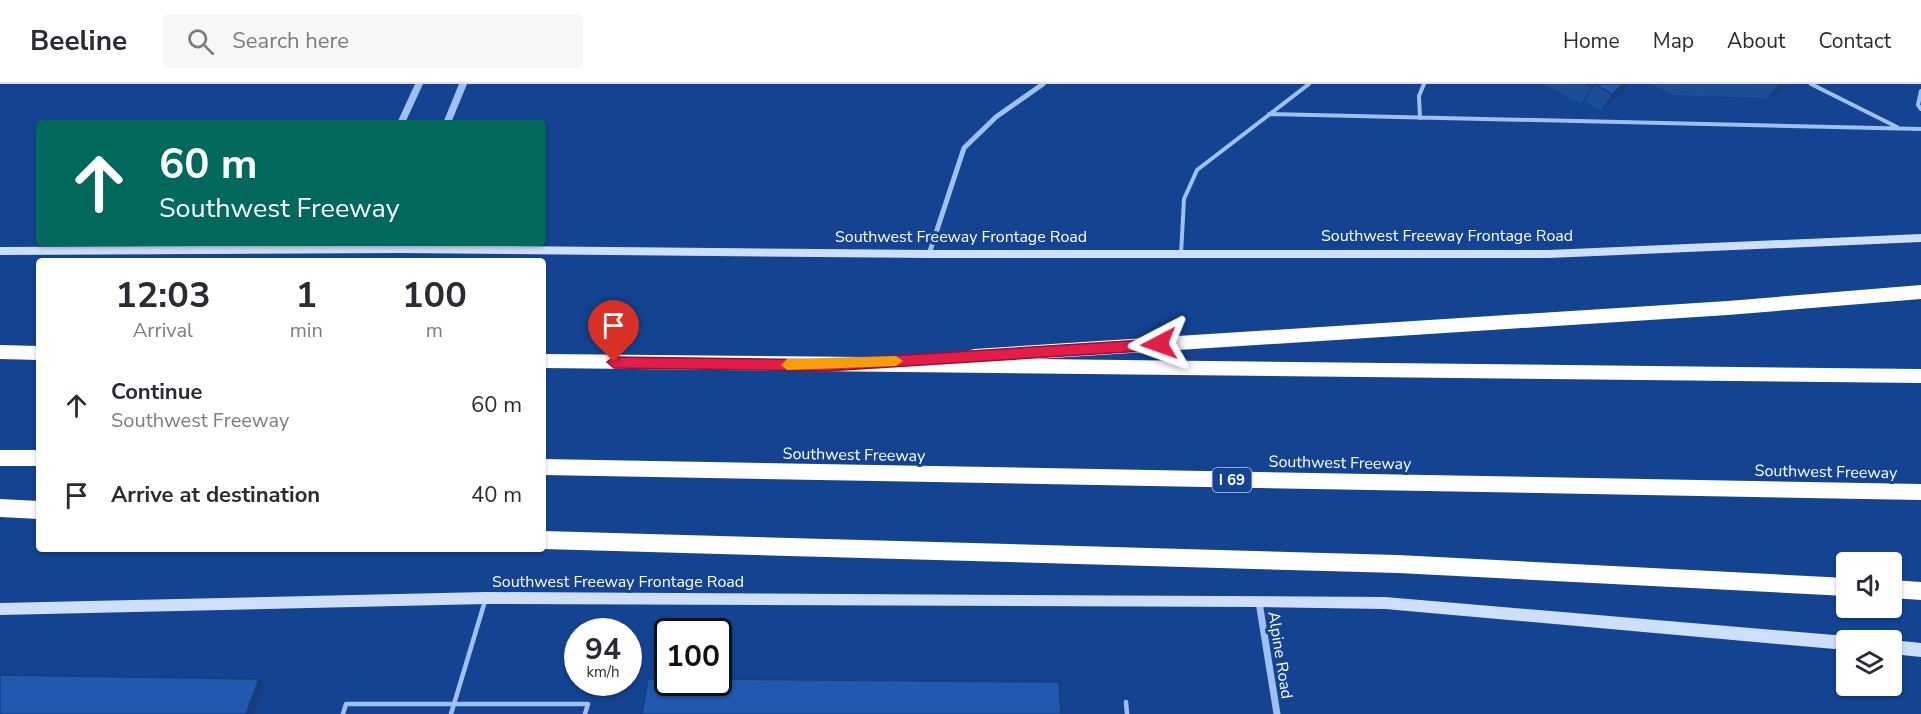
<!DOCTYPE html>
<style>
body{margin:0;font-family:"Nunito Sans",sans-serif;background:#f7f7f7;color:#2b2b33;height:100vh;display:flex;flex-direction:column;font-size:22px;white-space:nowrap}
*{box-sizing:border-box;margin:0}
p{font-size:20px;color:#7c7c81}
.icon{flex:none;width:33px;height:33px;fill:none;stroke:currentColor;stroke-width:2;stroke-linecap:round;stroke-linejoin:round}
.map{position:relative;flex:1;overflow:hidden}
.drawer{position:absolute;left:36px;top:174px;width:510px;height:294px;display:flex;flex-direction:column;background:#fff;border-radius:6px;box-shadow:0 2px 4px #0004}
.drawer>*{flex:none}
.top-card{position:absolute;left:36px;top:36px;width:510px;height:126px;border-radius:6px;box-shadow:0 2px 4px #0004;background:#00695c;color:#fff;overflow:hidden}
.fabs{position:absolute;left:1836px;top:468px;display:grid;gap:12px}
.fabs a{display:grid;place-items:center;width:66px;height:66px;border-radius:6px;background:#fff;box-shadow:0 2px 4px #0004;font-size:30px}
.speed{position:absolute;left:564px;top:534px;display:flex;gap:12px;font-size:30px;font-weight:700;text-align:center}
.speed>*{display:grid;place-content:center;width:78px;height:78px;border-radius:50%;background:#fff;box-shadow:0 2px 4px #0004;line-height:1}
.speed small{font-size:15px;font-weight:400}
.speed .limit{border:3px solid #111;border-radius:9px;background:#fff;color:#111}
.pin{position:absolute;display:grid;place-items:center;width:51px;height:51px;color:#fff;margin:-62px -26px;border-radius:50% 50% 50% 0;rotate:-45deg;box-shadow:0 0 6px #0007}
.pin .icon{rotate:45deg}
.me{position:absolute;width:66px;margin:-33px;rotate:266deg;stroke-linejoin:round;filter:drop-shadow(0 0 4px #0008)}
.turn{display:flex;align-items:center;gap:21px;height:126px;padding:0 24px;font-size:27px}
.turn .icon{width:78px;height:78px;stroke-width:2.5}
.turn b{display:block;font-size:42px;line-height:51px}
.eta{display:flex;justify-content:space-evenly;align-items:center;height:102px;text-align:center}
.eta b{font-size:36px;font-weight:700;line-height:42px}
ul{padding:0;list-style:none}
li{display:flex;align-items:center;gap:18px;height:90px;padding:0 24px}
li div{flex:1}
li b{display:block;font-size:22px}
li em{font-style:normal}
header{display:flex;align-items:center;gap:36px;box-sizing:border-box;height:84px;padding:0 30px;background:#fff;border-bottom:2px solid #e1e1e2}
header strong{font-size:28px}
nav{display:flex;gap:33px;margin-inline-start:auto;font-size:21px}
.search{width:420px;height:54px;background:#f7f7f7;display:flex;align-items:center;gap:15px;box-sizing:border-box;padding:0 21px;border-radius:6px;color:#7c7c81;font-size:22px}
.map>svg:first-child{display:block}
</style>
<header>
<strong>Beeline</strong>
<div class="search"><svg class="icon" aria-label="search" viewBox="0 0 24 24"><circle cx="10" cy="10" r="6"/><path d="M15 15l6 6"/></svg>Search here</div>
<nav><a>Home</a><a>Map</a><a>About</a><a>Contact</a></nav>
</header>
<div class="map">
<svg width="1921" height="630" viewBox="0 0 1921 630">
<rect width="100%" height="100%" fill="#134391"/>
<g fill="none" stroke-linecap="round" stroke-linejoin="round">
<path stroke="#9fc0f2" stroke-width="4" d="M1811 0 1897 43
M1921 7 1918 21 1921 25
M1269 30 1921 45
M1420 34 1419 12 1424 0
M1181 170 1184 115 1197 86 1309 0"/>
<path stroke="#9fc0f2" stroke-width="4.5" d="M1126 618 1127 630
M343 630 346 620H588L585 630
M451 630 485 517"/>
<path stroke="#9fc0f2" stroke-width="5" d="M929 170 964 64 996 33 1043 0"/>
<path stroke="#9fc0f2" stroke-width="7" d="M1259 518 1277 630"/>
<path fill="#9fc0f2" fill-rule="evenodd" d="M415 0H423L405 39H397Z
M459 0H467L451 39H443Z"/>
<path fill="#cedffc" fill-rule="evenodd" d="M1921 150V158L1549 174H929L399 169 0 171V163L399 161 929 166H1549Z
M486 508 1385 513 1846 552 1852 556H1846V566L1385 525 1259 523 486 520 0 531V519Z
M1892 556 1921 559V573L1892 570Z"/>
<path fill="#fff" fill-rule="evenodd" d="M1921 201V215L1728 231 1037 275 1921 285V299L543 284V270L966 274 968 267 974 265 1728 217Z
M0 261 39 262V276L0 275Z
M0 366H39V382H0Z
M543 375 1921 400V416L543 391Z
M0 415 39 417V435L0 433Z
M543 447 1398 471 1846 494V512L1398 489 543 465Z
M1892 496 1921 498V516L1892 514Z"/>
</g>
<path fill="#1c4d97" d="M1544 0H1631L1601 27 1585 17 1581 20Z
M1652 0H1786L1778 9 1767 14 1672 11Z"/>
<path fill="#173e7b" d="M1595 0 1585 17 1581 20 1592 3Z
M1623 0H1631L1601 27 1612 10Z
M1779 0H1786L1778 9 1767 14Z
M259 595 266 599 254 630H246Z"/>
<path fill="#2159b0" stroke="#173e7b" stroke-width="1.5" d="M1586 0H1623L1612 10 1595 0 1592 3Z
M0 591 259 595 246 630H0Z
M648 595H668V598H718V595L1059 598 1061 630H642Z"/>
<path fill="#e11d48" stroke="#92132f" stroke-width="1.5" d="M1159 255 1165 260 1159 266 827 287 614 284 607 278 614 273 827 276Z"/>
<path fill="#f59e0b" d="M896 272 903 277 896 282 787 286 781 281 787 275Z"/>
<g text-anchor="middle" stroke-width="6" stroke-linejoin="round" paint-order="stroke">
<rect fill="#134391" stroke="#b8c7de" stroke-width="1.5" x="1212.5" y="384" width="39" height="24" rx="4.5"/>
<g font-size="15" font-weight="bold" fill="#fff">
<text x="1232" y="401">I 69</text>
</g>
<g font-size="16" fill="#fff" stroke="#134391">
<text x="1447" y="157">Southwest Freeway Frontage Road</text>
<text x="961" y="158">Southwest Freeway Frontage Road</text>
<text transform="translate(854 370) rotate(1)" y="6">Southwest Freeway</text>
<text transform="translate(1340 378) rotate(1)" y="6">Southwest Freeway</text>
<text transform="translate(1826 387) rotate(1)" y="6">Southwest Freeway</text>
<text x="618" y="503">Southwest Freeway Frontage Road</text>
<text transform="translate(1281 571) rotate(81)" y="6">Alpine Road</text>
</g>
</g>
</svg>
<div class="fabs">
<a><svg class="icon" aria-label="sound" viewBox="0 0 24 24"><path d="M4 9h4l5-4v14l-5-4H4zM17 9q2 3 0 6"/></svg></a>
<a><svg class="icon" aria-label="layers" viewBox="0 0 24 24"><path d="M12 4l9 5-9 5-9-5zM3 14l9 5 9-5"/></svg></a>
</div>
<div class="speed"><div>94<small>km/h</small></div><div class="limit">100</div></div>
<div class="pin" style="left:614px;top:278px;background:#d93025"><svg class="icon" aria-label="arrive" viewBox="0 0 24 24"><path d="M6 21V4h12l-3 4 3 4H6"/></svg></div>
<svg class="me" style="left:1159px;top:260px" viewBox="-20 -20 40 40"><path d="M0-17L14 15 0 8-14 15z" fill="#e11d48" stroke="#fff" stroke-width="4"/></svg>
<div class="top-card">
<div class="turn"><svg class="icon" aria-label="ahead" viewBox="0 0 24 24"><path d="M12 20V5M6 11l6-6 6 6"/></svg><div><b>60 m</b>Southwest Freeway</div></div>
</div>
<section class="drawer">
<div class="eta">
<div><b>12:03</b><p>Arrival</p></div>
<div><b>1</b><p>min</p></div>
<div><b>100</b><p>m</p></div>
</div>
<ul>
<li><svg class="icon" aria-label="ahead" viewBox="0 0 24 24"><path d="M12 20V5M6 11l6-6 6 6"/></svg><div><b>Continue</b><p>Southwest Freeway</p></div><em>60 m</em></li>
<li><svg class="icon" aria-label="arrive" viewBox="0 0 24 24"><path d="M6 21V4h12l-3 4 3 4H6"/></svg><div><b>Arrive at destination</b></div><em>40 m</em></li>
</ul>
</section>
</div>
